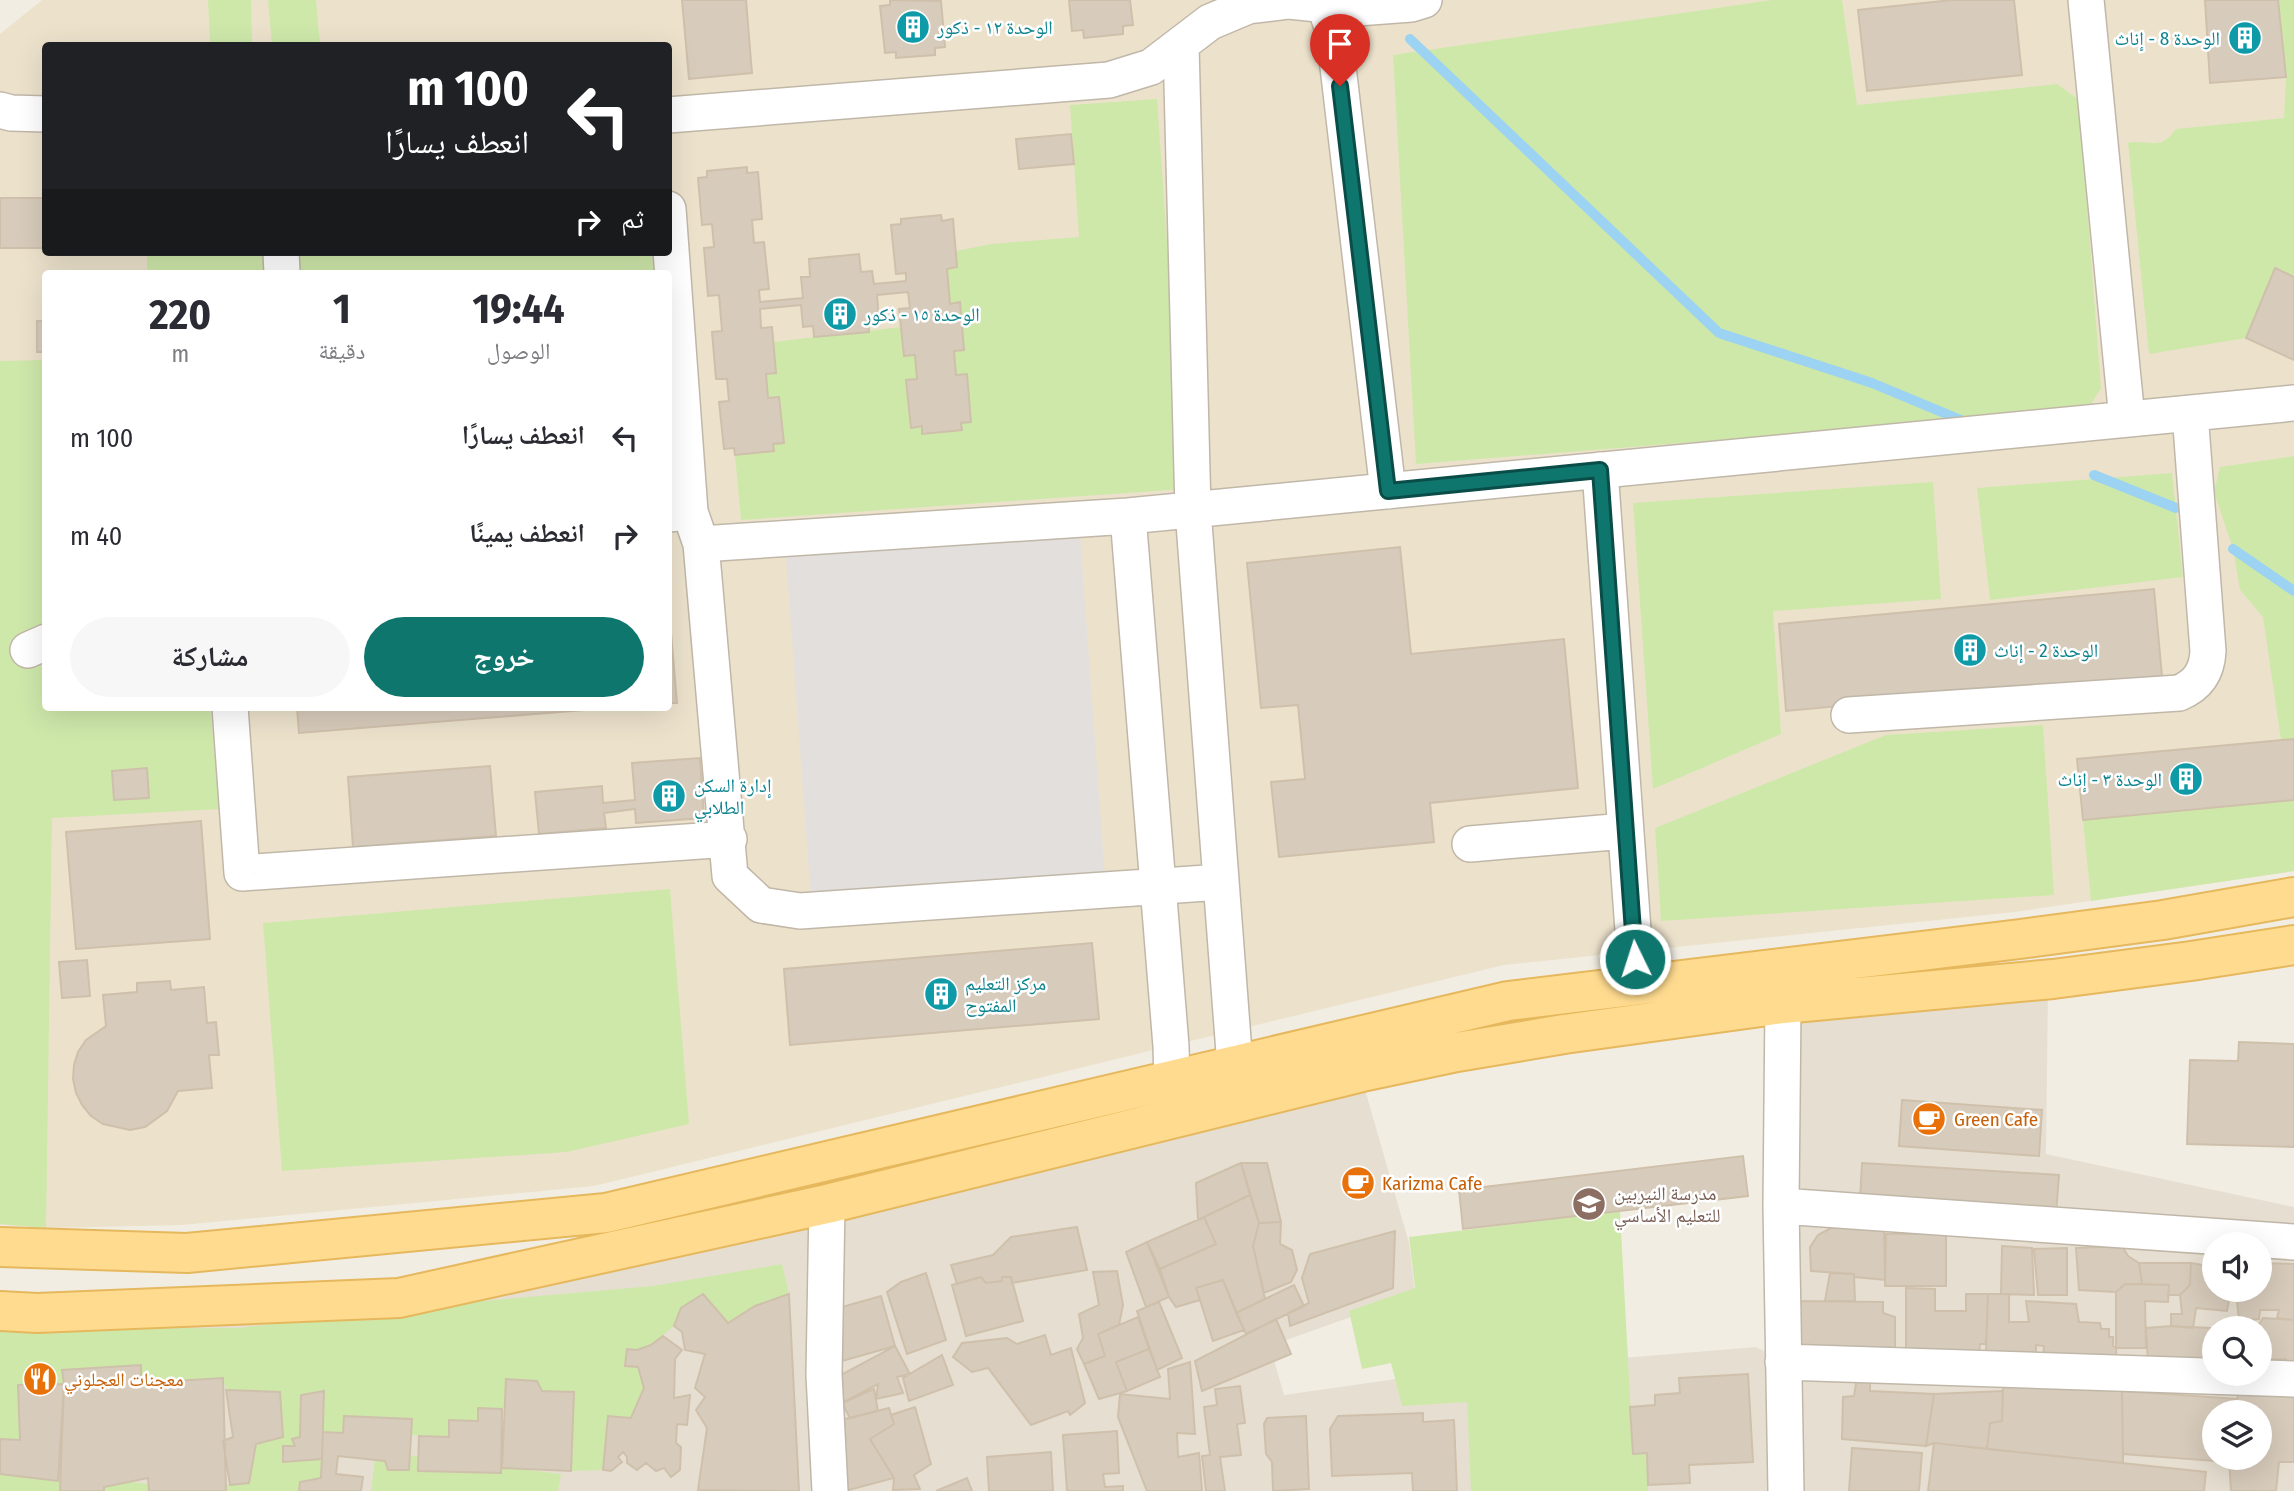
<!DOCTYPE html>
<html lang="ar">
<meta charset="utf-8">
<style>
body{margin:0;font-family:"Fira Sans Condensed","Noto Naskh Arabic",sans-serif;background:#f7f7f7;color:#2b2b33;direction:rtl;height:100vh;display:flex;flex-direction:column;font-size:26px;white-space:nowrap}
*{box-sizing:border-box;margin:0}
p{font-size:23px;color:#7c7c81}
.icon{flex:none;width:38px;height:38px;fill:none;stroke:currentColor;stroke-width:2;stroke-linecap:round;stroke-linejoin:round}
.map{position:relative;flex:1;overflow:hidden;direction:ltr}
.panel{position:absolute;left:42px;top:270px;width:630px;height:441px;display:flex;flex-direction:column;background:#fff;border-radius:7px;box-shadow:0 7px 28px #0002;direction:rtl}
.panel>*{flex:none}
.banner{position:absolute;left:42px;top:42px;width:630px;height:214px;border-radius:7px;box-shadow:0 7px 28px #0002;direction:rtl;background:#202124;color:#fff;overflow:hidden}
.tools{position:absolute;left:2202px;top:1232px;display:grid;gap:14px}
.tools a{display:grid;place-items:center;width:70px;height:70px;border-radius:50%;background:#fff;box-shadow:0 7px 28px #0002;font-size:35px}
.pin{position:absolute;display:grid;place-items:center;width:60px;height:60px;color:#fff;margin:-72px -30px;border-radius:50% 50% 50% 0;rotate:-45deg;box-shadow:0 0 7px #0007}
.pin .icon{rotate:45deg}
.me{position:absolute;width:77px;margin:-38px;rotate:356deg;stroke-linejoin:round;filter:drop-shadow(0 0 5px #0008)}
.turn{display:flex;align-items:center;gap:24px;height:147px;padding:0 28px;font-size:32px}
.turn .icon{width:91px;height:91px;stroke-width:2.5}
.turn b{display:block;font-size:49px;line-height:60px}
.then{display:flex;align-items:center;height:66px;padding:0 28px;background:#0003;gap:14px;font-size:26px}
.eta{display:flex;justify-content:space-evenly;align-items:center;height:119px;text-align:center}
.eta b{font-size:42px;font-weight:700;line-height:49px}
.cta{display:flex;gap:14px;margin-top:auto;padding:14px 28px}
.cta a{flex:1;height:80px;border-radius:42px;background:#0f766e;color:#fff;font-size:28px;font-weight:700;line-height:80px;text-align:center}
.cta a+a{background:#f7f7f7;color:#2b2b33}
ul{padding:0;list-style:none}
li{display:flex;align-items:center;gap:21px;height:98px;padding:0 28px}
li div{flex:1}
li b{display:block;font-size:26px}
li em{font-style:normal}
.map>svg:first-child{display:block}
</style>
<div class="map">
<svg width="2294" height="1491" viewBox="0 0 2294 1491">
<rect width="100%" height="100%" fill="#f2ede3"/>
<path fill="#e6dfd1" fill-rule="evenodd" d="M2048 989 2046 1154 2294 1207V1491H187L0 1470 48 1318 408 1303 1362 1079 1409 1243 1415 1294 1270 1346 1284 1395 1438 1373 1756 1347 1778 1358 1779 1013ZM2214 1244H2259V1290H2214ZM2214 1328H2259V1374H2214ZM2214 1412H2259V1458H2214Z"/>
<path fill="#ece2cc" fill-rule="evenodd" d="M42 0H2294V871L2015 912 1504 965 594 1186 182 1225 46 1228 0 1225V34ZM46 46H668V252H46ZM46 273H668V707H46Z"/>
<path fill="#cee8aa" d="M208 0H251L252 44 210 45Z
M268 0H316L320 45H272Z
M1772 0H1842L1857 105 2057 84 2079 100 2101 388 2087 411 1416 464 1393 55Z
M2278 0H2294V277L2275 268 2246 338 2149 354 2128 143C2149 138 2159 153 2176 129L2284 118 2286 77Z
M1157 99 1184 489 741 520 735 455 774 451 773 444 784 443 768 398 766 374 776 372 773 342 901 327 904 356 915 355 917 379 906 381 911 427 922 426V434L962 430 961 423 971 421 967 375H956L954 351 964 350 960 303 950 304 947 269 957 267 956 251 991 244 1079 237 1070 105Z
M147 252H268L270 273H147Z
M295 252H652L654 273H297Z
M45 360 46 707H210L220 809 52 818 46 1228 0 1224V361Z
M2294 456V739L2281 740 2263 617 2240 590 2233 549 2214 492 2220 467Z
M2172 473 2183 577 1990 600 1977 488Z
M1933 482 1941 599 1773 611 1781 734 1653 789 1633 503Z
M2043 725 2054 895 1661 921 1655 828 1886 735Z
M2294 800V871L2091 901 2083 820Z
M670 889 689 1124 567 1152 282 1171 263 923Z
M1620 1211 1633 1453H1647L1648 1491H1471L1467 1402 1402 1406 1391 1363 1362 1369 1349 1311 1415 1288 1409 1237Z
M782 1264 789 1294 755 1306 728 1323 702 1294 681 1308 674 1326 651 1345 637 1350 627 1349 625 1366 638 1367 644 1388 631 1418 608 1416 603 1470 571 1471 574 1392 542 1391 536 1381 506 1380 505 1408H478V1421L450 1420 449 1437 411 1435V1419L345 1416 343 1433 323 1432 324 1392 301 1395 300 1437 292 1439 295 1446 283 1447V1461L322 1459 321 1478 301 1482 299 1491H226V1485L249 1482 256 1444 280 1392 226 1390 223 1378 141 1383 140 1365 62 1370 64 1384 18 1385 20 1440 0 1439V1329L238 1328 482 1301 653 1286Z
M376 1451 561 1474 558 1491H371Z
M0 1468 177 1487 176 1491H0Z"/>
<path fill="#e2dfdc" d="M1080 536 1105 878 811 899 786 557Z"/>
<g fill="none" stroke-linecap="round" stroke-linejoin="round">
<path stroke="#9cd2f2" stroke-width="10" d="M1410 39 1719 333 1872 383 1968 423
M2094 475 2176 508
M2233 549 2294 591"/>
</g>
<path fill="#d7cbbb" stroke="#cfc0ab" stroke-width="2" d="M682 0H746L752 73 689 79Z
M890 0 941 1 945 47 935 48V55L896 58V52L885 53 880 6 890 5Z
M1069 0H1130L1133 25 1123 26V34L1084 38 1083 30 1072 31Z
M1952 0H2014L2022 75 1867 91 1858 10Z
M2205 0H2278L2286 77 2210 83Z
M1071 134 1074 164 1019 169 1016 139Z
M747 167V173L758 172 762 219 752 220 754 243 764 242 769 289 759 290 760 302 803 298 801 277H810L809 259 859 254 861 272 872 271 874 284 906 281V273L896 274 891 225 901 224V219L941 215 942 221 953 219 957 267 947 269 950 304 960 302 964 350 954 351 956 375 967 374 971 422 961 423 962 430 922 434V426L911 428 906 380 917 379 915 355 904 356 899 309 910 308 908 292 877 295 879 320 868 321 869 332 814 337 813 326 803 327 801 305 760 309 761 328 772 327 776 373 766 374 768 398 779 397 784 443 773 444 774 451 735 455 734 448 724 449 719 402 729 401 727 379H716L712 332 722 331 719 295 708 296 704 248 714 247 712 224 702 225 698 178 707 177V171Z
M0 198H46V248H0Z
M2275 268 2294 277V360L2246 338Z
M37 321H46V352H37Z
M1400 547 1411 654 1564 639 1578 788 1430 803 1434 842 1279 857 1271 782 1305 779 1298 705 1261 708 1247 563Z
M2154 589 2162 676 1786 711 1779 624Z
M669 610 677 703H668V611Z
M297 707H621L299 733Z
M2294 739V800L2083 820 2077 759Z
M700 758 704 818 636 823 635 809 604 813 606 828 539 834 535 792 602 786 603 803 635 800 632 763Z
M490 766 496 836 353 847 348 777Z
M147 768 149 798 114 800 112 771Z
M201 821 210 939 76 949 66 832Z
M1092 943 1099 1019 790 1045 784 969Z
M87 960 90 996 62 998 59 962Z
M170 981 171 990 204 987 207 1023 216 1022 219 1055H209L212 1088 178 1091 167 1111 145 1127 130 1130 103 1124 91 1116 82 1105 76 1093 73 1079 74 1065 78 1052 86 1040 106 1026 103 995 137 992V983Z
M2239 1042 2294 1044V1147L2187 1144 2190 1060 2238 1061Z
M1902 1100 2042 1110 2039 1156 1899 1146Z
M1743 1156 1748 1196 1463 1229 1459 1190Z
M1241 1163 1250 1195 1198 1220 1196 1183Z
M1241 1163H1267L1281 1222 1259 1223Z
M1862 1163 2059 1175 2056 1214 1860 1200Z
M1250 1195 1259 1223 1253 1246 1265 1299 1236 1313 1223 1280 1196 1288 1200 1300 1176 1307 1169 1297 1160 1269 1216 1244 1204 1217Z
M1204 1217 1216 1244 1160 1269 1147 1242Z
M1281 1222 1280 1244 1292 1250 1297 1270 1291 1282 1264 1293 1253 1246 1259 1223Z
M1077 1227 1087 1270 1012 1283 1011 1277H1002V1281L986 1283 981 1277 957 1284 951 1265 993 1255 1011 1237Z
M1884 1227 1885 1280 1855 1277 1854 1274 1811 1271 1810 1247 1818 1235 1831 1228Z
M1395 1231 1393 1288 1290 1326 1288 1313 1309 1303 1302 1278 1310 1254Z
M1886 1234H1946V1286H1885Z
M1147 1242 1169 1297 1146 1307 1126 1252Z
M2002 1246 2032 1248 2034 1295 2001 1294Z
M2122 1246 2128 1256 2139 1263 2142 1284H2125L2116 1292 2079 1290 2076 1248Z
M2067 1248V1295H2038L2034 1249Z
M2139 1263H2191L2190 1285 2180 1295H2168L2169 1285 2142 1284Z
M2191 1263 2214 1267V1290H2231L2227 1311 2196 1308 2193 1328 2171 1326V1314H2182L2180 1295 2190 1285Z
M2259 1263 2294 1264V1320L2277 1318 2279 1310H2260L2259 1319 2239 1321 2236 1290H2259Z
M1117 1271 1123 1305 1119 1325 1098 1334 1105 1356 1084 1364 1077 1349 1083 1338 1079 1314 1099 1305 1093 1272Z
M926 1273 946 1340 907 1354 887 1292 901 1282Z
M1830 1273 1854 1274 1855 1301H1825Z
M981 1277 986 1283 1002 1281V1277H1011L1023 1321 966 1336 952 1285Z
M1223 1280 1244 1330 1213 1341 1196 1288Z
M2125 1284 2169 1285 2168 1302 2145 1301 2146 1348H2116V1292Z
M1294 1285 1304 1306 1246 1334 1236 1313Z
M1906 1288 1935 1289V1311H1966V1294H1988L1986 1344H1980L1979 1354 1906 1353Z
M703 1294 728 1323 755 1306 789 1294 799 1491 698 1490 707 1428 696 1410 705 1397 695 1388 705 1354 685 1350 682 1332 674 1326 681 1308Z
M1988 1294H2009V1322H2029L2026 1301 2076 1304 2079 1322 2100 1323 2101 1329H2109V1337H2113V1346L2116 1348 2117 1362 2043 1359 2044 1346 2036 1345V1355L1986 1354Z
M881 1296 895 1346 842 1361 828 1311Z
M1795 1301 1883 1302V1313L1895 1317V1354H1795Z
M1159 1302 1182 1358 1157 1370 1137 1311Z
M1138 1317 1149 1349 1116 1362 1127 1391 1099 1399 1084 1364 1105 1356 1098 1334Z
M2263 1318 2294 1320V1372H2285L2286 1359 2259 1360V1328H2257Z
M1276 1319 1291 1354 1202 1391 1195 1361Z
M2171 1326 2210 1328V1363H2148L2146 1328Z
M1045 1335 1051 1355 1071 1348 1085 1403 1070 1415 1068 1411 1031 1425 988 1368 972 1372 953 1357 962 1343 1007 1338 1017 1344Z
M663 1336 682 1350 675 1359 674 1398 690 1395 687 1425 677 1424 676 1443 681 1447 680 1470 671 1477 664 1468 656 1471 646 1463 637 1470 627 1463V1457L623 1452 618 1457 622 1462 611 1471 603 1470 608 1416 631 1418 644 1388 638 1367 625 1366 627 1349 637 1350 651 1345Z
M895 1346 910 1374 897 1377 903 1393 876 1399 878 1384 842 1403 837 1377Z
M1149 1349 1160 1377 1127 1391 1116 1362Z
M942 1355 953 1385 909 1401 903 1378Z
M1190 1362 1195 1434 1177 1433 1178 1457 1199 1453 1202 1491H1147L1118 1417 1120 1394 1170 1399 1168 1369Z
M141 1365V1383L223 1378 226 1491H149L148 1478 104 1487V1491H60L64 1384 62 1370Z
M1748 1374 1753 1462 1689 1465 1690 1483 1648 1485 1647 1453 1633 1454 1630 1407 1655 1405V1395L1680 1393 1679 1378Z
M1857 1377H1870V1391L1934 1394 1926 1446 1842 1439 1843 1397 1854 1396Z
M506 1379 537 1381 542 1391 574 1392 571 1471 502 1468Z
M2003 1383 2122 1391 2123 1463 1987 1449 1990 1423 2002 1421Z
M2242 1383 2294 1388V1462H2279L2276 1491H2231L2229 1458H2259V1412H2238L2237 1399Z
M64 1384 58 1481 0 1474V1439L20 1440 18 1385Z
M1240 1386 1245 1423 1237 1424 1241 1455 1220 1457 1225 1491H1206L1202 1456 1210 1455 1204 1407 1217 1405 1215 1389Z
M874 1389 878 1411 850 1418 842 1403Z
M226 1390 280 1392 283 1437 256 1444 249 1483 230 1485 223 1441 233 1437Z
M324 1391 322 1459 283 1462V1446H295L292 1439 300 1437 301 1395Z
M2003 1391 2002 1421 1990 1423 1987 1449 1934 1443 1926 1446 1934 1394Z
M2122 1391 2237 1399 2238 1412H2214V1458H2229V1462L2123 1454Z
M915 1407 931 1464 914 1475 920 1489 893 1490 894 1478 870 1439 894 1424 891 1415Z
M478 1408 502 1409 501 1473 418 1471 419 1436 449 1437V1420L478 1421Z
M889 1408 894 1424 870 1439 894 1478 845 1491 837 1421Z
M1423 1413V1422L1454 1420 1457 1491H1413L1412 1473 1332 1476 1330 1429 1338 1416Z
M344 1416 412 1419 409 1470H388L385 1461 338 1456 336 1474 363 1477 361 1491H299L300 1482 321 1478 323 1432 343 1433Z
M1306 1416 1309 1489 1273 1491 1272 1462 1266 1454 1264 1424 1267 1418Z
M1117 1431 1119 1473 1103 1474 1105 1487 1123 1486V1491H1067L1063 1435Z
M1934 1443 2206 1472 2204 1491H1928Z
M1852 1448 1922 1453 1919 1491H1849Z
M1051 1452 1053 1491H989L987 1457Z
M967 1478 972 1491H936Z"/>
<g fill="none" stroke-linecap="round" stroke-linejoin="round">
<g stroke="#c0b7a8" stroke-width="38">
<path id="minor" d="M1323 0 1334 33 1388 491
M2086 0 2127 419
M1181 45 1193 510 1235 1066
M0 110 11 113 46 114
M668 115 1109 80 1151 67 1210 22 1248 6 1289 1 1357 8 1411 4 1424 0
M668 209 690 512
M281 252 282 273
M1600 470 1637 986
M668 514 690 512 701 544 1128 516 2294 403
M1128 516 1171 1046 1172 1081
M701 544 730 876 761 905 800 911 1221 882
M28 650 46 642
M230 707 242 873 729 839
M1849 715 2179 693C2198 685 2207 672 2208 651L2190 413
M1470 844 1625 831
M1783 1004 1781 1206 1786 1491
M827 1204 824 1375 830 1491
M1781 1206 2294 1242
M1783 1362 2294 1379"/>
</g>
<g stroke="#e6b85d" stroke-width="42">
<path id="major" d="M0 1247 187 1253 606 1213 1508 1001 2020 939 2163 920 2294 897
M0 1311 37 1313 399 1298 827 1204 1362 1072 1457 1052 1564 1034 1783 1004 2053 979 2191 961 2294 945"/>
</g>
<use href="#minor" stroke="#fff" stroke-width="35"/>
<use href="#major" stroke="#ffdb8f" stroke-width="38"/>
</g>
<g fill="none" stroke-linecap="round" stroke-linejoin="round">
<g stroke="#0a4d48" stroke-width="18">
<path id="route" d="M1340 86 1388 491 1600 470 1635 959"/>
</g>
<use href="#route" stroke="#0f766e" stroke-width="12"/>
</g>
<defs>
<g id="building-disc" transform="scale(1.75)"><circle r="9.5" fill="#0f9aa8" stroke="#fff"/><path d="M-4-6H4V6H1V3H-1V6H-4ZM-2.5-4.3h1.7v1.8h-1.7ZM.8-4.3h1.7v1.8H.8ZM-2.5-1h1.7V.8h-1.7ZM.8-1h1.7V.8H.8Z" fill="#fff"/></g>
<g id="cafe-disc" transform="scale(1.75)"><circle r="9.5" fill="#e8710a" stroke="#fff"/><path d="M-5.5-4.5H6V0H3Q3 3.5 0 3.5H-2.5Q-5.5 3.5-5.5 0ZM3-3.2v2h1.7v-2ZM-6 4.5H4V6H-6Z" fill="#fff"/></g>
<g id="school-disc" transform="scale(1.75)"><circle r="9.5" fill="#8d6e63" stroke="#fff"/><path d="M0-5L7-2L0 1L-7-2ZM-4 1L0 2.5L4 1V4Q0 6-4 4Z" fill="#fff"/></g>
<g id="restaurant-disc" transform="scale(1.75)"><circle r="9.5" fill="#e8710a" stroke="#fff"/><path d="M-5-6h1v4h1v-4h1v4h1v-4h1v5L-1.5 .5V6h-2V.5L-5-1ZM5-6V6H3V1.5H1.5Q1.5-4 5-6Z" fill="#fff"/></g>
</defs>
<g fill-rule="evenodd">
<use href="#building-disc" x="913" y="27"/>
<use href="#building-disc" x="2245" y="38"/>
<use href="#building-disc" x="840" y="314"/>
<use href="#building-disc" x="1970" y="650"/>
<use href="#building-disc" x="2186" y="779"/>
<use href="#building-disc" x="669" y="796"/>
<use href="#building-disc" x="941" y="994"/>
<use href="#cafe-disc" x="1929" y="1119"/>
<use href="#cafe-disc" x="1358" y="1183"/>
<use href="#school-disc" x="1589" y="1204"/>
<use href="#restaurant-disc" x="40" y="1379"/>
</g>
<g text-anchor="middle" stroke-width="5" stroke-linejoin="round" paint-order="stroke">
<g font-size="19" fill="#0d838f" stroke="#fff" text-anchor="start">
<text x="937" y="34">الوحدة ١٢ - ذكور</text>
<text x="2220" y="45" text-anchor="end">الوحدة 8 - إناث</text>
<text x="864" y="321">الوحدة ١٥ - ذكور</text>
<text x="1994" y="657">الوحدة 2 - إناث</text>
<text x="2162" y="786" text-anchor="end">الوحدة ٣ - إناث</text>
<text x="694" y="792">إدارة السكن<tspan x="694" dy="22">الطلابي</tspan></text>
<text x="965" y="990">مركز التعليم<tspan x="965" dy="22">المفتوح</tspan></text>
</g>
<g font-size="19" fill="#c56008" stroke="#fff" text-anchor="start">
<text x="1954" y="1126">Green Cafe</text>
<text x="1382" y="1190">Karizma Cafe</text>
<text x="64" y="1386">معجنات العجلوني</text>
</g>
<g font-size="19" fill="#785e54" stroke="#fff" text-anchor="start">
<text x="1614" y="1200">مدرسة النيربين<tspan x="1614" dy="22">للتعليم الأساسي</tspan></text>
</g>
</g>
</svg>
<div class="tools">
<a><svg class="icon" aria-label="sound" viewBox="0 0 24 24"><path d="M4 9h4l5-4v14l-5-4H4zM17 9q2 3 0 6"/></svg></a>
<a><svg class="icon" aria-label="search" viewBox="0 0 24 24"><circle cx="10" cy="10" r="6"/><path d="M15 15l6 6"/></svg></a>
<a><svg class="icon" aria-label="layers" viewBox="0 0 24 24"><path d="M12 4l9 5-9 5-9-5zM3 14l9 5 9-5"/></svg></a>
</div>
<div class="pin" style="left:1340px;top:86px;background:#d93025"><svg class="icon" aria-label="arrive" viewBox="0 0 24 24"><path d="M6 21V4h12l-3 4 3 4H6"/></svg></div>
<svg class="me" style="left:1635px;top:959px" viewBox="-20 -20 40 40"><circle r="17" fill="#0f766e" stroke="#fff" stroke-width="3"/><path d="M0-11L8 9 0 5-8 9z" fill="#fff"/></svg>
<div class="banner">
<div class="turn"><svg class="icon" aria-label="left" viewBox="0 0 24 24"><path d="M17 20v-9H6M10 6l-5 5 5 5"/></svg><div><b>100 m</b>انعطف يسارًا</div></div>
<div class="then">ثم<svg class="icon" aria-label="right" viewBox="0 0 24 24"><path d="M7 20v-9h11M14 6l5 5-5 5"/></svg></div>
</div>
<section class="panel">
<div class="eta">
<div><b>19:44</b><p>الوصول</p></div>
<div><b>1</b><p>دقيقة</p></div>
<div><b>220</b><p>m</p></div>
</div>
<ul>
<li><svg class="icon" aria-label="left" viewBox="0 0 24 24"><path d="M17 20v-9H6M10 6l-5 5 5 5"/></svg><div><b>انعطف يسارًا</b></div><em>100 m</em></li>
<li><svg class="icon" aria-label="right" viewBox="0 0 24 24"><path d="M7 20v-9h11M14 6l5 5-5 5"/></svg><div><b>انعطف يمينًا</b></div><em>40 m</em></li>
</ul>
<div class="cta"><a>خروج</a><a>مشاركة</a></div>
</section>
</div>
